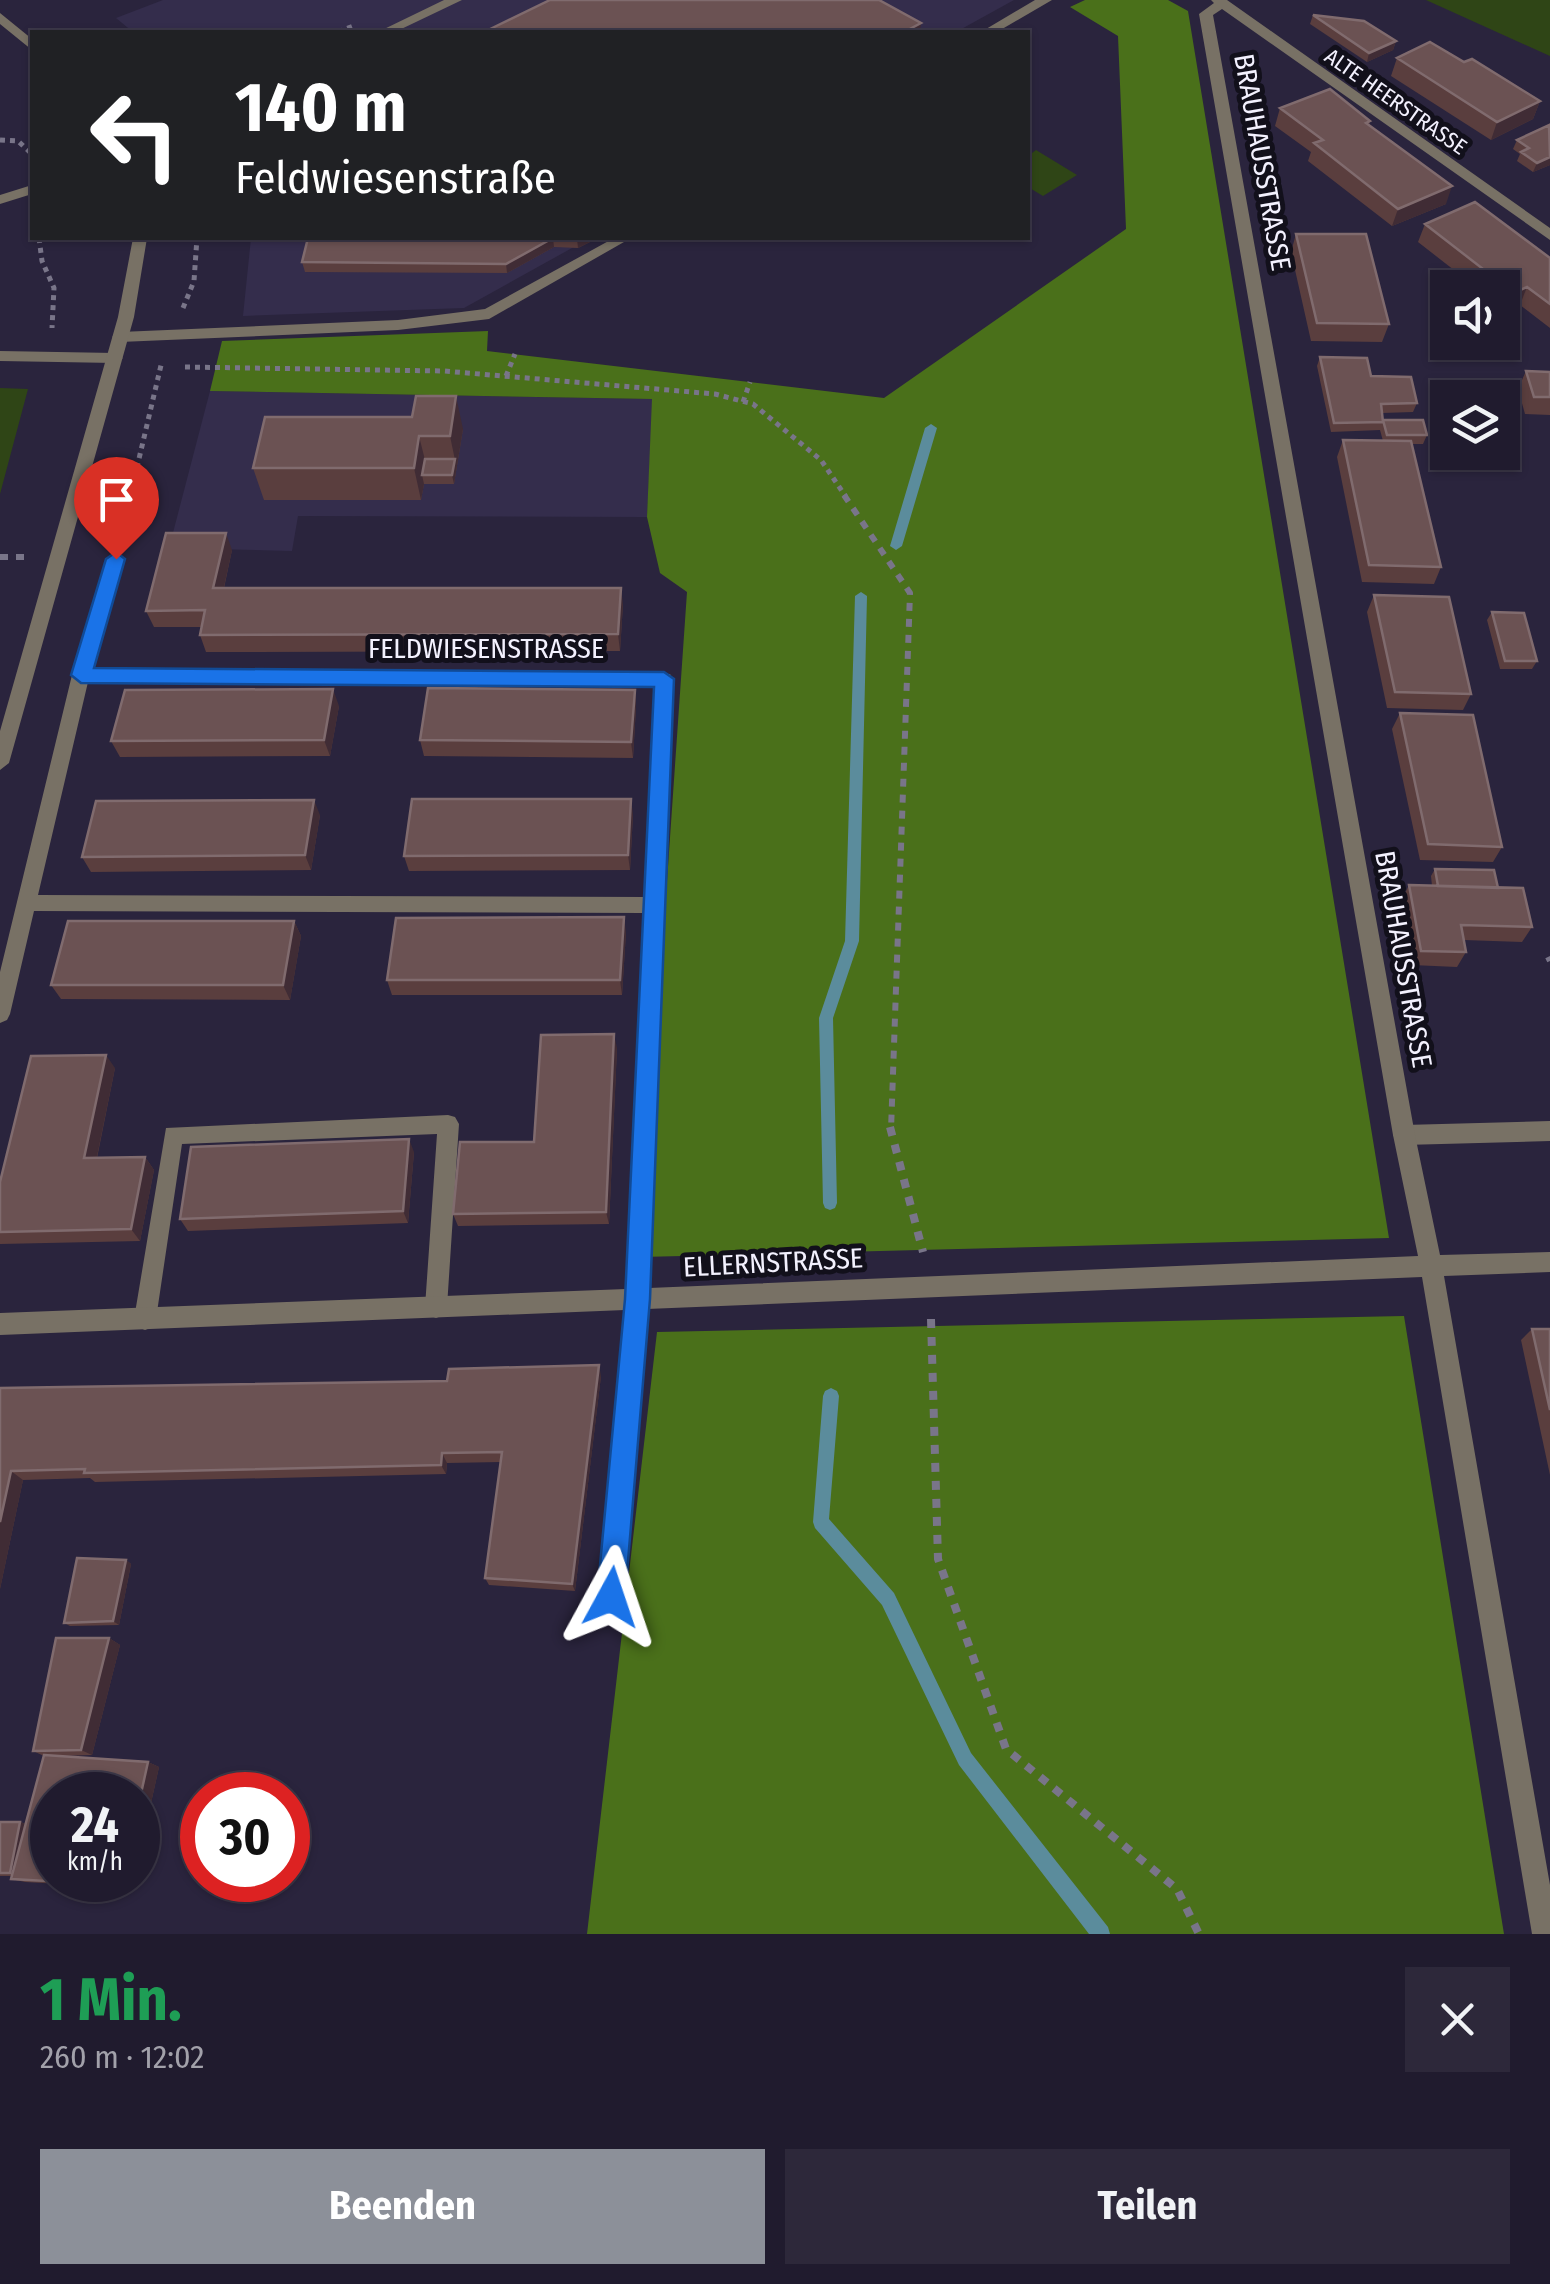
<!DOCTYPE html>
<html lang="de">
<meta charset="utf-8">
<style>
body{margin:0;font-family:"Fira Sans Condensed",sans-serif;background:#2d283a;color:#f1f3f6;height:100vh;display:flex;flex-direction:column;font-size:38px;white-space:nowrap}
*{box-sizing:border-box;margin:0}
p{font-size:32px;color:#a2a1aa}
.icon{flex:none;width:55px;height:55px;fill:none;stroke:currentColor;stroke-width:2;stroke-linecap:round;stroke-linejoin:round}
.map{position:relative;height:1934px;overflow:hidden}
.sheet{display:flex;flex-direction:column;background:#201b2e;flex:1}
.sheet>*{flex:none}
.hud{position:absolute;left:30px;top:30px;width:1000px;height:210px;border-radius:0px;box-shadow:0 2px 8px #0004,0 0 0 2px #3d394a;background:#202124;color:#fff;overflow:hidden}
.buttons{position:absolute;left:1430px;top:270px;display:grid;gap:20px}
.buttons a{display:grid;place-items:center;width:90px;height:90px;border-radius:0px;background:#201b2e;box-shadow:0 2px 8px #0004,0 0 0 2px #3d394a;font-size:50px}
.speed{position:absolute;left:30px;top:1772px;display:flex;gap:20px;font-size:50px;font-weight:700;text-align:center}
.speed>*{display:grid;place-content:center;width:130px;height:130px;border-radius:50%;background:#201b2e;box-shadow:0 2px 8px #0004,0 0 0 2px #3d394a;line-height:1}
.speed small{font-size:25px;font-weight:400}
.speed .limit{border:15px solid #d22;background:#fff;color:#111}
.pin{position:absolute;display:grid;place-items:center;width:85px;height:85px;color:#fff;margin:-102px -42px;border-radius:50% 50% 50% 0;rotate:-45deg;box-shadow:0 0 10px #0007}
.pin .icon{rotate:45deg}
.me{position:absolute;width:110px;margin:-55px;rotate:5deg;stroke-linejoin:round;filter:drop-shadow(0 0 8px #0008)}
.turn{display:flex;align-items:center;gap:35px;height:210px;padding:0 40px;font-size:45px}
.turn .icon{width:130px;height:130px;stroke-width:2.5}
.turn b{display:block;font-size:70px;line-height:85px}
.round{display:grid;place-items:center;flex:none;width:105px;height:105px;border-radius:0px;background:#2d283a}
.overview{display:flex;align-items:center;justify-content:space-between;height:170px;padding:0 40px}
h1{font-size:60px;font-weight:700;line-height:75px;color:#1e9e55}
.primary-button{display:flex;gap:20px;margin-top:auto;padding:20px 40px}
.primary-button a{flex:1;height:115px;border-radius:0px;background:#8c9099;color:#fff;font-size:40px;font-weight:700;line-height:115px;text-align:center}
.primary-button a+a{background:#2d283a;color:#f1f3f6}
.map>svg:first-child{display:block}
</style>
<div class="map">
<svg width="1550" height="1934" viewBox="0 0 1550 1934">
<rect width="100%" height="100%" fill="#2a243d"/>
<path fill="#342d4c" d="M163 0H1014L956 32H133L116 18Z
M251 238H590L464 308 243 316Z
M210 391 653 399 647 517 298 516 292 551 169 548Z"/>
<path fill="#2f4516" d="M1426 0H1550V56Z
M1036 150 1077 175 1043 196 1028 187V156Z
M0 388 28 389 0 494Z"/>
<path fill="#4a701a" d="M1085 0H1168L1188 11 1389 1238 641 1257 687 592 660 573 647 517 652 399 210 391 222 341 488 331 487 351 884 398 1126 229 1118 36 1070 7Z
M1404 1316 1504 1934H587L657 1332Z"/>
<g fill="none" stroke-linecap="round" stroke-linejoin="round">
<path fill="#5b8c9c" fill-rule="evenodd" d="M931 424 937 428 902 546 896 550 890 546 925 428Z
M861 592 867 596 859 941 833 1018 837 1203 835 1208 830 1210 825 1208 823 1203 819 1018 845 941 855 596Z
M831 1388 837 1391 839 1396 829 1519 894 1593 971 1753 1108 1927 1110 1934H1089L959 1765 882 1605 815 1528 813 1522 823 1396 825 1391Z"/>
<path stroke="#797589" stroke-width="5" stroke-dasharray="5 5" stroke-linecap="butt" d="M338 32 356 25
M0 140 18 141 32 154
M39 238 42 261 54 288 52 328
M183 308 194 281 197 238
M185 367 444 371 715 394 753 404 821 460 846 497
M506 376 515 354
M743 402 750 382
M130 497 162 361"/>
<path stroke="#797589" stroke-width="6" stroke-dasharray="8 8" stroke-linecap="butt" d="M844 495 910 593 891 1130
M121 534 130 495
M0 557H29
M1548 957 1550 961"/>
<path stroke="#797589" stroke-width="8" stroke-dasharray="9 9" stroke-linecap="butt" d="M890 1127 923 1252
M931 1319 938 1559 1006 1749 1177 1889 1199 1934"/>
<path fill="#787165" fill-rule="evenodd" d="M1035 0H1052L997 32H981Z
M614 238H631L489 319 398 330 120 342 112 337 120 332 398 320 485 309Z
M0 351 115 353 123 358 115 363 0 361Z
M448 1115 455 1117 459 1124 447 1307 444 1315 436 1318 428 1315 425 1307 437 1134 182 1144 156 1319 153 1327 145 1330 137 1327 134 1319 166 1128Z
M1550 1121V1141L1404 1145 1397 1142 1393 1135 1397 1128 1404 1125Z"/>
<path fill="#787165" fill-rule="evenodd" d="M1211 0H1227L1550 228V240L1222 9 1213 15 1415 1135 1440 1255 1550 1252V1272L1444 1276 1550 1885V1934H1532L1422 1277 647 1309 623 1597 620 1606 611 1609 602 1606 599 1597 625 1310 0 1335V1313L626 1289 644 913 34 911 10 1014 7 1020 0 1023V972L72 675 107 559 116 553 125 559 92 668 670 674 673 679 649 1288 1418 1256 1393 1135 1199 14 1214 3ZM88 682 655 686 645 897 38 895Z
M32 185V194L0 204V195Z"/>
<path fill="#787165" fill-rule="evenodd" d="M444 0H462L395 32H378Z
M0 13 32 39V50L0 24Z
M133 238H147L134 317 9 763 0 770V731L118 317Z"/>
</g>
<path fill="#5a3e3e" d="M1313 15 1396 41 1393 50 1367 62 1310 24Z
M1397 58 1464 62 1540 101 1533 119 1491 140 1391 76Z
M1280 108 1370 121 1369 125 1446 204 1392 226 1308 161 1311 152 1275 126Z
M1517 140 1550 165 1533 172 1517 161 1520 154 1513 149Z
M1425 224 1550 258V328L1520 305 1507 311 1502 308V288H1477L1418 242Z
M1296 234 1389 324 1382 342 1311 341 1291 252Z
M308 238H598L578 248 554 247 507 273 305 272 302 262Z
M1320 357 1371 376 1417 403 1413 412 1382 413 1383 421 1427 435 1423 444H1412L1441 567 1434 584 1362 582 1337 457 1343 440 1383 441 1380 430 1331 432 1317 366Z
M1526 371 1550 372V415L1525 414 1518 389Z
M265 417 463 429 454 484H424L421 500H264L253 468Z
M232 550 224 588 623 604 620 651 206 652 200 635 201 627H154L146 611Z
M1374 595 1471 694 1463 710 1387 708 1367 612Z
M1492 612 1537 661 1532 669H1500L1487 620Z
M635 690 636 707 633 758 424 756 420 740Z
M339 706 330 756 120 757 111 741Z
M1400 713 1502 847 1493 862 1420 860 1392 729Z
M633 814 630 870 409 871 404 856Z
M320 815 311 870 91 872 82 857Z
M1435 869 1498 888 1532 927 1522 942 1464 940 1466 952 1457 967 1412 965 1401 901 1409 885 1432 886 1431 876Z
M294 921 301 936 290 1000 61 999 51 985Z
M626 932 622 995H392L387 980Z
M617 1048 609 1224 458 1226 453 1214 534 1142Z
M115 1068 97 1158 145 1157 154 1170 140 1241 0 1244V1182Z
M414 1152 408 1223 188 1231 180 1219Z
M1532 1329H1550V1475L1521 1340Z
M601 1376 575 1591 489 1585 485 1578 501 1462 447 1463 446 1474 95 1482 90 1478 23 1480 0 1589V1388L447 1381Z
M126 1560 131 1564 119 1625 70 1626 64 1623Z
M109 1638 120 1645 92 1755 63 1756 148 1762 159 1767 149 1812 138 1810V1795H52L78 1880 77 1885 25 1882 11 1879 12 1876H0V1822H20L26 1824 44 1756 33 1751Z"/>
<path fill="#402c35" d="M921 23 920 32H904Z
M1396 41 1393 50 1367 62 1369 53Z
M1540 101 1533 119 1491 140 1497 122Z
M1550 157V165L1533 172 1537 163Z
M1452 186 1446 204 1392 226 1398 209Z
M553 238 554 247 507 273 506 264Z
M580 238H598L578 248 577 239Z
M1527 287 1520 305 1507 311 1514 293Z
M456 396 463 429 454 484 452 475 455 460 450 436Z
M419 436 427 468 422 475 424 484 421 500 414 468Z
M226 533 232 550 220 605 213 588Z
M621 588 623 604 620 651 618 634Z
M333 689 339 706 330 756 324 740Z
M635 690 636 707 633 758 631 742Z
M631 799 633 814 630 870 628 855Z
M314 800 320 815 311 870 305 855Z
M624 917 626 932 622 995 620 980Z
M294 921 301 936 290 1000 283 985Z
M614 1034 617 1048 609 1224 606 1212Z
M106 1055 115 1068 94 1171 84 1158Z
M409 1139 414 1152 408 1223 403 1211Z
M145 1157 154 1170 140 1241 131 1229Z
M599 1365 601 1376 575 1591 572 1584Z
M442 1453 447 1463 446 1474 441 1465Z
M11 1471 23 1480 0 1589V1522Z
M126 1560 131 1564 119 1625 113 1621Z
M109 1638 120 1645 92 1755 81 1750Z
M148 1762 159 1767 149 1812 138 1807Z
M20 1822 33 1826 23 1876 10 1873Z
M65 1880H78L77 1885 65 1882Z"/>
<path fill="#6b5253" stroke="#806b6e" stroke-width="2.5" d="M550 0H879L921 23 904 32H484Z
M1313 15 1364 21 1396 41 1369 53Z
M1430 42 1464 62 1472 59 1540 101 1497 122 1397 58Z
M1330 89 1370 121 1366 123 1452 186 1398 209 1314 143 1323 140 1280 108Z
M1549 125 1550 157 1537 163 1521 152 1529 148 1517 140Z
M1475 202 1550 258V304L1527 287 1514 293 1425 224Z
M1296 234H1366L1389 324 1317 323Z
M308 238H580L577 239 553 238 506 264 302 262Z
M1320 357 1367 358 1371 376 1411 377 1417 403 1381 404 1383 422 1334 423Z
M1526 371 1550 372V397H1534Z
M416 396H456L450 436H419L414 468H253L265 417H412Z
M1383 420H1423L1427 435H1387Z
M1343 440 1411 441 1441 567 1369 565Z
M425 459H455L452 475H422Z
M166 533H226L213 588H621L618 634 200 635 205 610 146 611Z
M1374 595 1449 597 1471 694 1395 692Z
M1492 612 1524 613 1537 661H1505Z
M428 688 635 690 631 742 420 740Z
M333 689 324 740 111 741 125 690Z
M1400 713 1473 715 1502 847 1428 844Z
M412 799H631L628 855 404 856Z
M314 800 305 855 82 857 96 801Z
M1435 869 1494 870 1498 888 1438 886Z
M1409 885 1523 888 1532 927 1461 925 1466 952 1421 951Z
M624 917 620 980H387L396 918Z
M68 921H294L283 985H51Z
M614 1034 606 1212 453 1214 460 1142H534L541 1035Z
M106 1055 84 1158 145 1157 131 1229 0 1232V1182L31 1056Z
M409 1139 403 1211 180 1219 191 1147Z
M1532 1329H1550V1410Z
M599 1365 572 1584 485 1578 502 1452 442 1453 441 1465 84 1473 85 1469 11 1471 0 1522V1388L447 1381 449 1369Z
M77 1558 126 1560 113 1621 64 1623Z
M56 1638H109L81 1750 33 1751Z
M44 1755 148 1762 138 1807V1795H52V1880H65V1882L11 1879Z
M0 1822H20L10 1873H0Z"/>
<path fill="#1a73e8" stroke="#114b97" stroke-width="2.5" d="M116 552 125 559 94 668 664 672 674 679 650 1299 625 1597 621 1607 611 1611 601 1607 597 1597 625 1299 654 687 81 683 71 675 106 559Z"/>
<g text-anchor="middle" stroke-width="10" stroke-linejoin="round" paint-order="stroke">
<g font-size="22" fill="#f3f1fe" stroke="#12101b">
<text transform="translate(1396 101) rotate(35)" y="8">ALTE HEERSTRASSE</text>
</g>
<g font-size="28" fill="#f3f1fe" stroke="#12101b">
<text transform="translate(1263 162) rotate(80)" y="10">BRAUHAUSSTRASSE</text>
<text x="486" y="658">FELDWIESENSTRASSE</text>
<text transform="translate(1404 959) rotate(80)" y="10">BRAUHAUSSTRASSE</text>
<text transform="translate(773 1262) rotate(-3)" y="10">ELLERNSTRASSE</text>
</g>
</g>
</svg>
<div class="buttons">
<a><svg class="icon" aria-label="sound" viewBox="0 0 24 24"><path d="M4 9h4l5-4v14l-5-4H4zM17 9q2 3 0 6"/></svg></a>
<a><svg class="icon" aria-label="layers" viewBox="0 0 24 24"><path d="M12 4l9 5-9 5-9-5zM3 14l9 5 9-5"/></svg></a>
</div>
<div class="speed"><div>24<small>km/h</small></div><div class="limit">30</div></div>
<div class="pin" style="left:116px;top:559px;background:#d93025"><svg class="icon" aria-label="arrive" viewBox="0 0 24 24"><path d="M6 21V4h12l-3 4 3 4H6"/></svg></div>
<svg class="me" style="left:611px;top:1597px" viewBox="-20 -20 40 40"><path d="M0-17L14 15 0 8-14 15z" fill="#1a73e8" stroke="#fff" stroke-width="4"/></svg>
<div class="hud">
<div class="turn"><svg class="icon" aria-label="left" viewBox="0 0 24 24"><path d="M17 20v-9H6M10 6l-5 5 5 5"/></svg><div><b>140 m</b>Feldwiesenstraße</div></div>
</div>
</div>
<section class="sheet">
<div class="overview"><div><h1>1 Min.</h1><p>260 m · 12:02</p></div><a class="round"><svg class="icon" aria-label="close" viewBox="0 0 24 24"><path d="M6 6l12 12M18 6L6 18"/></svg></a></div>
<div class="primary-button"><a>Beenden</a><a>Teilen</a></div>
</section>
